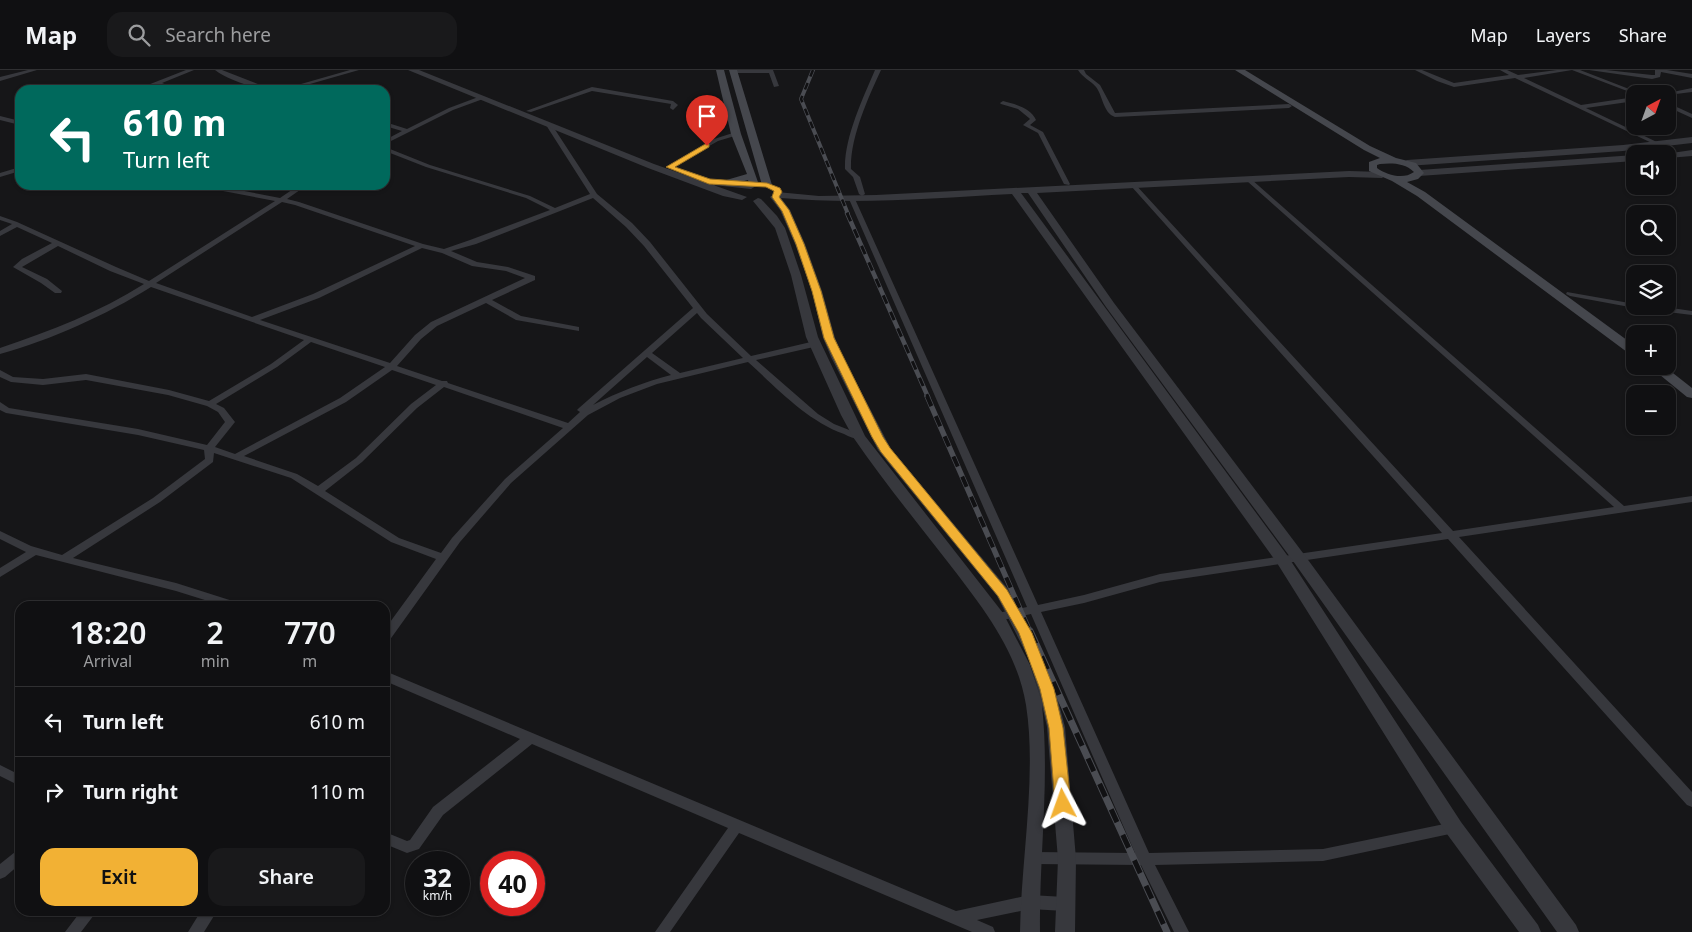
<!DOCTYPE html>
<meta charset="utf-8">
<style>
body{margin:0;font-family:"Noto Sans",sans-serif;background:#19191b;color:#f1f3f6;height:100vh;display:flex;flex-direction:column;font-size:19px;white-space:nowrap}
*{box-sizing:border-box;margin:0}
p{font-size:16px;color:#9c9d9f}
.icon{flex:none;width:28px;height:28px;fill:none;stroke:currentColor;stroke-width:2;stroke-linecap:round;stroke-linejoin:round}
.map{position:relative;flex:1;overflow:hidden}
.panel{position:absolute;left:15px;top:531px;width:375px;height:315px;display:flex;flex-direction:column;background:#101012;border-radius:15px;box-shadow:0 1px 4px #0004,0 0 0 1px #303032}
.panel>*{flex:none}
.banner{position:absolute;left:15px;top:15px;width:375px;height:105px;border-radius:15px;box-shadow:0 1px 4px #0004,0 0 0 1px #303032;background:#00695c;color:#fff;overflow:hidden}
.needle{width:32px;rotate:41deg}
.buttons{position:absolute;left:1626px;top:15px;display:grid;gap:10px}
.buttons a{display:grid;place-items:center;width:50px;height:50px;border-radius:10px;background:#101012;box-shadow:0 1px 4px #0004,0 0 0 1px #303032;font-size:25px}
.speed{position:absolute;left:405px;top:781px;display:flex;gap:10px;font-size:25px;font-weight:700;text-align:center}
.speed>*{display:grid;place-content:center;width:65px;height:65px;border-radius:50%;background:#101012;box-shadow:0 1px 4px #0004,0 0 0 1px #303032;line-height:1}
.speed small{font-size:12px;font-weight:400}
.speed .limit{border:8px solid #d22;background:#fff;color:#111}
.pin{position:absolute;display:grid;place-items:center;width:42px;height:42px;color:#fff;margin:-51px -21px;border-radius:50% 50% 50% 0;rotate:-45deg;box-shadow:0 0 5px #0007}
.pin .icon{rotate:45deg}
.me{position:absolute;width:55px;margin:-28px;rotate:356deg;stroke-linejoin:round;filter:drop-shadow(0 0 4px #0008)}
.turn{display:flex;align-items:center;gap:18px;height:105px;padding:0 25px;font-size:22px}
.turn .icon{width:65px;height:65px;stroke-width:2.5}
.turn b{display:block;font-size:35px;line-height:42px}
.eta{display:flex;justify-content:space-evenly;align-items:center;height:85px;text-align:center}
.eta b{font-size:30px;font-weight:600;line-height:35px}
.action{display:flex;gap:10px;margin-top:auto;padding:10px 25px}
.action a{flex:1;height:58px;border-radius:15px;background:#f2b134;color:#111;font-size:20px;font-weight:600;line-height:58px;text-align:center}
.action a+a{background:#19191b;color:#f1f3f6}
ul{padding:0;list-style:none}
li{display:flex;align-items:center;gap:15px;height:70px;padding:0 25px;border-top:1px solid #303032}
li div{flex:1}
li b{display:block;font-size:19px}
li em{font-style:normal}
header{display:flex;align-items:center;gap:30px;box-sizing:border-box;height:70px;padding:0 25px;background:#101012;border-bottom:1px solid #303032}
header strong{font-size:24px}
nav{display:flex;gap:28px;margin-inline-start:auto;font-size:18px}
.search{width:350px;height:45px;background:#19191b;display:flex;align-items:center;gap:12px;box-sizing:border-box;padding:0 18px;border-radius:15px;color:#9c9d9f;font-size:19px}
.map>svg:first-child{display:block}
</style>
<header>
<strong>Map</strong>
<div class="search"><svg class="icon" aria-label="search" viewBox="0 0 24 24"><circle cx="10" cy="10" r="6"/><path d="M15 15l6 6"/></svg>Search here</div>
<nav><a>Map</a><a>Layers</a><a>Share</a></nav>
</header>
<div class="map">
<svg width="1692" height="862" viewBox="0 0 1692 862">
<rect width="100%" height="100%" fill="#161618"/>
<g fill="none" stroke-linecap="round" stroke-linejoin="round">
<path fill="#37383d" fill-rule="evenodd" d="M28 0H37L0 11V7Z
M186 0H194L162 13 180 20C172 20 161 15 155 15 148 16 143 20 135 20Z
M215 0H222L273 20C257 20 228 10 215 0Z
M350 0H359L289 20H280Z
M733 0H773L779 16 774 17 769 3H731L730 2Z
M875 0H881C868 28 850 68 851 99L860 107 865 124 862 126 859 124 853 107 845 99C844 68 863 28 875 0Z
M1078 0H1084L1086 4 1100 15 1115 43 1289 34 1292 36 1289 38 1115 47C1103 43 1103 26 1096 17 1090 10 1083 8 1078 0Z
M1415 0H1422L1454 13 1509 5 1500 0H1507L1518 5 1557 0H1572L1524 8 1581 35 1635 27V31L1586 38 1661 74 1656 75 1515 8 1454 17 1437 11Z
M1572 0H1580L1642 24H1635Z
M1589 0H1606L1652 5H1655V0H1667L1692 4V8L1661 2 1660 7 1652 9Z
M592 17 673 31 678 35 673 40 670 38 671 34 592 21 531 42 526 41Z
M1692 18V22L1668 25V24H1663Z
M481 26 484 28 483 29 453 40 385 74V70L402 61 385 56V52L407 59 449 38Z
M1003 31C1015 34 1031 38 1036 50L1030 55 1043 62 1070 114 1069 115 1064 114 1038 63 1023 55 1030 49 1029 48 1018 39 1001 34 1000 33Z
M1668 33 1692 44V48L1668 37Z
M0 46 20 51V55L0 50Z
M549 53 552 55 597 124 632 153 650 172 707 244 751 286 815 271 818 272V276L756 290 818 344 834 354 862 365 864 367 862 369C856 370 850 367 844 364 806 350 778 319 748 292L657 314 620 328 588 345 511 413 460 472 389 571 385 572V559L436 489 391 472 291 408 214 383 213 392 160 432 73 488 176 513 239 533 240 536H224L176 521 36 485 0 507V498L26 482 0 469V461L31 476 62 485 153 428 205 389 204 380 138 365 6 343 0 340V332L9 338 138 359 207 375 225 352 218 342 207 336 168 325 86 310 43 315 11 312 0 307V300L13 307 43 309 86 304 169 320 209 331 271 294 304 270 151 217C106 245 51 270 0 284V278C50 261 100 242 144 214L110 201 58 176 22 197 47 209 62 221 61 223H55L41 213 13 197 22 189 52 173 17 157 0 166V161L12 154 0 150V146L17 152 116 197 149 211 275 131 202 117 199 115H213L280 128 299 115H307L287 129 299 132 423 174 444 179 470 170 550 140 526 128 426 97 385 81V77L430 95 530 126 555 138 590 124 546 55ZM593 128 626 157 644 176 693 238 579 338 577 340 580 342 568 353 448 313 447 311H442L397 296 421 269 437 256 486 233 516 250 579 261V257L521 246 492 230 535 210V206L508 197 477 192 451 181 476 174ZM282 132 295 135 415 176 313 224 252 247 156 213ZM422 178 442 183 472 196 506 201 525 208 431 252 415 265 390 293 260 250 319 228ZM697 243 701 248 743 288 680 303 652 283ZM311 272 385 297 340 328 235 384 215 377 235 352 224 338 216 334 277 297ZM647 287 671 305C644 312 618 322 593 335ZM392 300 436 315 411 334 356 388 318 416 297 404 244 386 346 332ZM444 317 563 358 505 409 452 468 441 483 399 468 325 421 362 392 417 338Z
M736 62 739 64 738 65 718 71 671 98 666 97 714 69Z
M20 97V101L0 107V103Z
M1247 109H1251L1624 436 1692 426V432L1459 467 1692 722V737L1687 735 1448 469 1160 512 1084 533 1041 542 1149 783 1323 779 1454 752 1459 754 1461 758 1459 762 1323 791 1155 795 1189 862H1174L1141 795 1033 794 1028 792 1026 788 1028 784 1033 782 1135 783 1031 544 998 551 994 550 992 547 994 544 998 543 1027 537 849 129 850 128 855 129 1038 535 1084 525 1160 504 1442 463 1131 116 1130 115 1133 113 1135 114 1453 461 1614 437 1247 111Z
M1567 222 1635 234V236H1658L1692 241V245L1635 238 1570 226 1566 224Z
M385 601 956 841 1030 825 1065 827 1070 829 1072 834 1070 839 1065 841 1030 839 977 850 993 857 995 862H972L739 763 670 862H655L728 758 532 674 443 745 419 779 407 783 385 774V762L407 771 410 770 433 737 520 669 385 611Z
M0 695 20 705V716L0 706Z
M20 780V794L5 807 0 809V794L15 782Z
M81 841H97L81 862H65Z
M201 841H217L204 862H188Z"/>
<path fill="#37383d" fill-rule="evenodd" d="M408 0H419L654 94 747 127 742 130 723 126 648 98Z
M1692 67V73L1623 81 1407 96 1403 93 1407 90 1623 75Z
M1692 80V86L1668 88V84H1665Z
M1635 85V91L1419 106 1415 103 1419 100Z
M1349 101 1382 102 1386 105 1382 108 1349 107 1037 123 1114 233 1303 483 1576 855 1579 862H1557L1293 491 1106 237 1028 123H1021L1287 485 1461 752 1538 855 1541 862H1519L1447 764 1277 493 1012 124C935 128 857 135 781 128L790 140 805 174 822 221 835 268 843 287 891 379 1008 519 1044 587 1055 619 1065 657 1076 789 1075 862H1055L1058 789 1047 657 1042 635C1050 711 1039 786 1040 862H1020C1021 790 1037 705 1026 635 1017 579 980 534 947 491 915 450 882 409 853 367L841 345 806 267 791 205 775 158 753 131 758 128 761 129 777 146 785 158 801 205 818 267 865 366 1003 543 1030 595 1042 632 1028 587 997 526 878 380 831 287 823 268 812 221 795 174 780 140 770 127 777 122 819 126 876 125Z
M716 110 751 113 756 116 751 119 713 115V111Z"/>
<path fill="#45474d" fill-rule="evenodd" d="M716 0H724L741 64 759 115 758 117H750L748 110 727 116 722 113 723 111 747 104 731 64Z
M729 0H737L772 115 771 117H763L762 115Z
M1235 0H1245L1370 76 1396 88 1416 93 1424 103 1418 109 1407 112 1425 122 1635 276V286L1631 285 1417 126 1392 111 1369 101V92L1380 88 1364 80ZM1380 94C1392 93 1405 93 1414 102 1403 110 1387 105 1377 98V95Z
M1649 296H1664L1692 318V328L1687 327Z"/>
<g stroke="#4a4c52" stroke-width="4">
<path id="rail-far3" d="M813 0 801 29 848 144"/>
</g>
<g stroke="#4a4c52" stroke-width="4.5">
<path id="rail-far2" d="M847 143 928 327"/>
</g>
<g stroke="#4a4c52" stroke-width="5.5">
<path id="rail-far1" d="M927 326 1030 562"/>
</g>
<g stroke="#4a4c52" stroke-width="7">
<path id="rail" d="M1030 561 1167 862"/>
</g>
<use href="#rail-far3" stroke="#111113" stroke-width="2.5" stroke-dasharray="7" stroke-linecap="butt"/>
<use href="#rail-far2" stroke="#111113" stroke-width="3" stroke-dasharray="9" stroke-linecap="butt"/>
<use href="#rail-far1" stroke="#111113" stroke-width="4" stroke-dasharray="11" stroke-linecap="butt"/>
<use href="#rail" stroke="#111113" stroke-width="5" stroke-dasharray="14" stroke-linecap="butt"/>
</g>
<path fill="#f2b134" stroke="#9d7322" d="M707 73 709 74V77L675 97 710 109 767 113 780 118 782 122 779 127 789 140 804 174 821 221 834 268 883 367 890 378 1007 520 1032 563 1054 619 1063 658 1071 734 1068 739 1063 741 1058 739 1055 734 1049 658 1040 619 1019 563 998 526 881 382 872 367 824 268 812 221 796 174 782 141 772 127 774 121 766 117 709 114 666 97Z"/>
</svg>
<div class="buttons">
<a><svg class="needle" viewBox="-14 -14 28 28"><path d="M0-13l5 13h-10z" fill="#e53935"/><path d="M0 13l5-13h-10z" fill="#9c9d9f"/></svg></a>
<a><svg class="icon" aria-label="sound" viewBox="0 0 24 24"><path d="M4 9h4l5-4v14l-5-4H4zM17 9q2 3 0 6"/></svg></a>
<a><svg class="icon" aria-label="search" viewBox="0 0 24 24"><circle cx="10" cy="10" r="6"/><path d="M15 15l6 6"/></svg></a>
<a><svg class="icon" aria-label="layers" viewBox="0 0 24 24"><path d="M12 4l9 5-9 5-9-5zM3 14l9 5 9-5"/></svg></a>
<a>+</a>
<a>−</a>
</div>
<div class="speed"><div>32<small>km/h</small></div><div class="limit">40</div></div>
<div class="pin" style="left:707px;top:76px;background:#d93025"><svg class="icon" aria-label="arrive" viewBox="0 0 24 24"><path d="M6 21V4h12l-3 4 3 4H6"/></svg></div>
<svg class="me" style="left:1063px;top:734px" viewBox="-20 -20 40 40"><path d="M0-17L14 15 0 8-14 15z" fill="#f2b134" stroke="#fff" stroke-width="4"/></svg>
<div class="banner">
<div class="turn"><svg class="icon" aria-label="left" viewBox="0 0 24 24"><path d="M17 20v-9H6M10 6l-5 5 5 5"/></svg><div><b>610 m</b>Turn left</div></div>
</div>
<section class="panel">
<div class="eta">
<div><b>18:20</b><p>Arrival</p></div>
<div><b>2</b><p>min</p></div>
<div><b>770</b><p>m</p></div>
</div>
<ul>
<li><svg class="icon" aria-label="left" viewBox="0 0 24 24"><path d="M17 20v-9H6M10 6l-5 5 5 5"/></svg><div><b>Turn left</b></div><em>610 m</em></li>
<li><svg class="icon" aria-label="right" viewBox="0 0 24 24"><path d="M7 20v-9h11M14 6l5 5-5 5"/></svg><div><b>Turn right</b></div><em>110 m</em></li>
</ul>
<div class="action"><a>Exit</a><a>Share</a></div>
</section>
</div>
